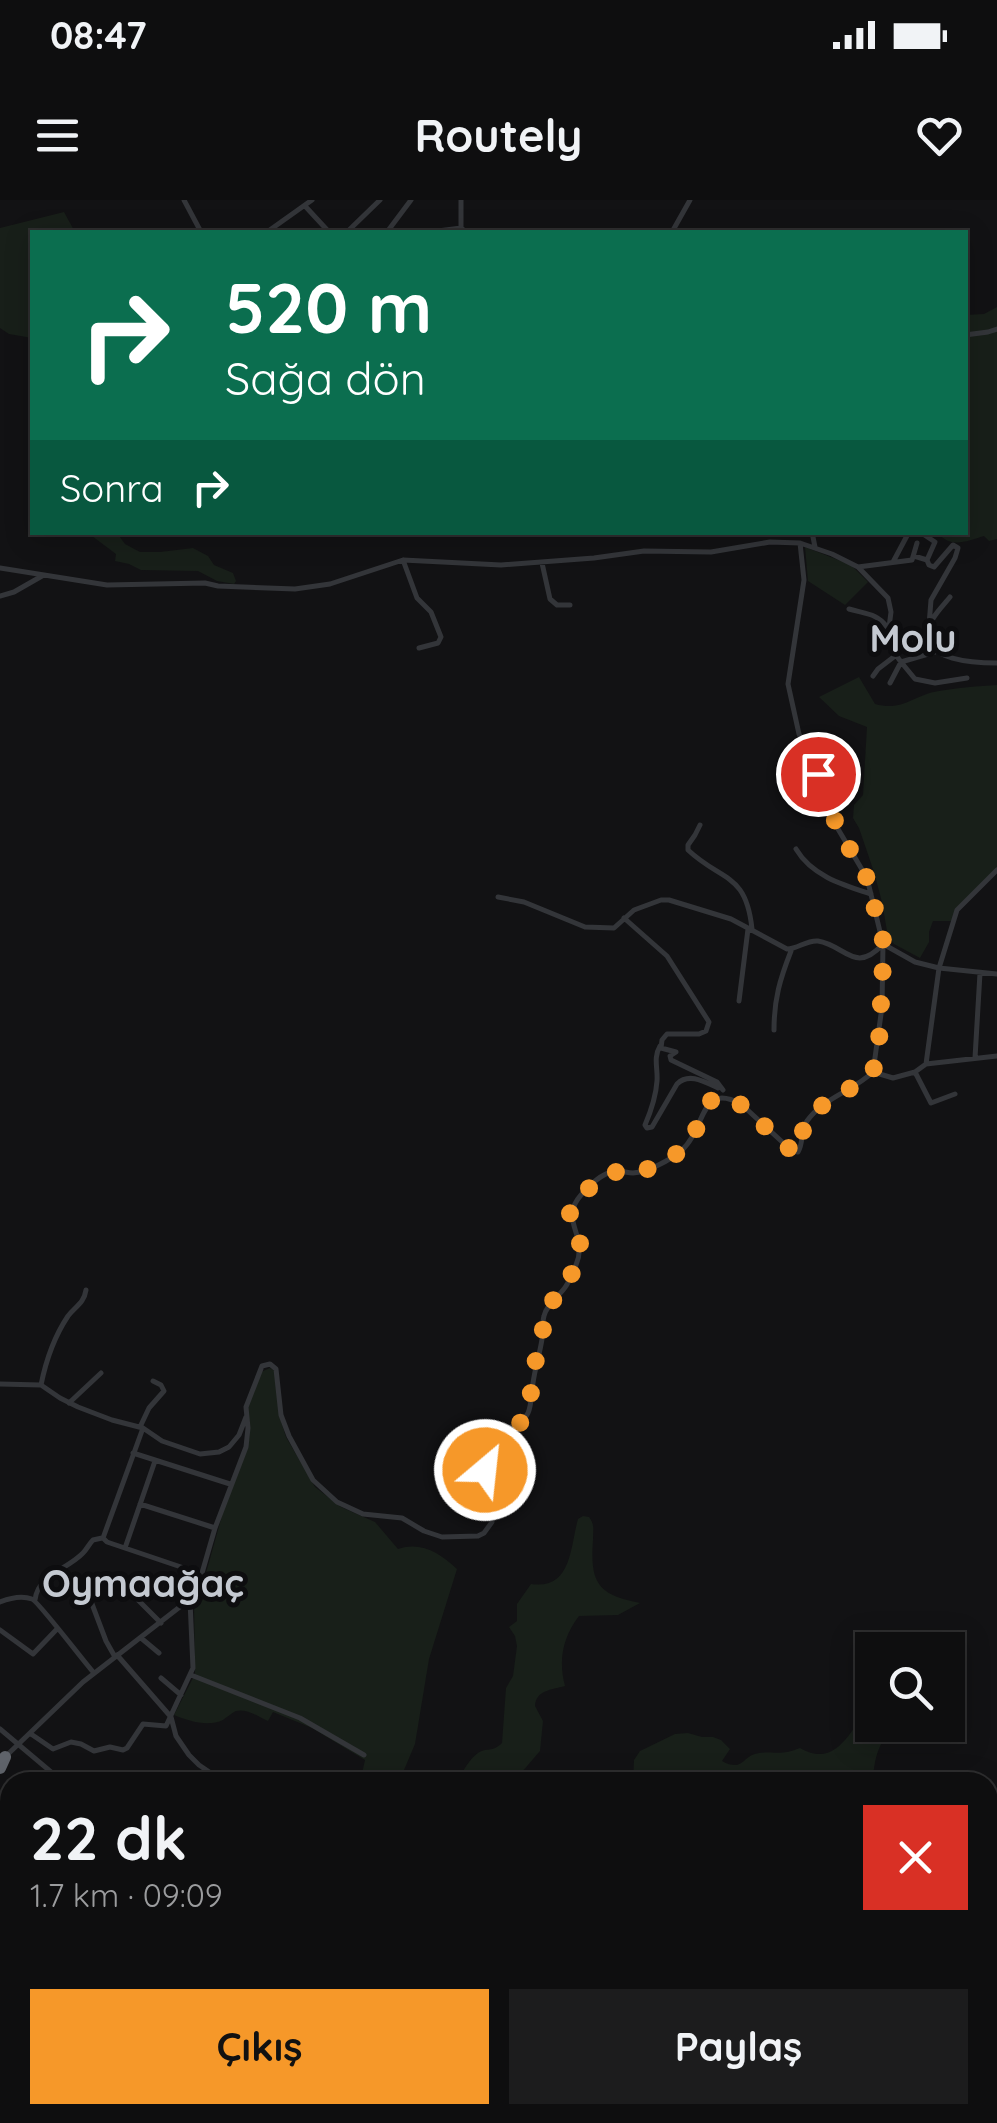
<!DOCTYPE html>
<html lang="tr">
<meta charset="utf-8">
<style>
body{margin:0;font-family:Quicksand,sans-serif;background:#1c1c1d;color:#f1f3f6;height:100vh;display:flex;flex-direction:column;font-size:38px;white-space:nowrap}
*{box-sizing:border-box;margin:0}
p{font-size:32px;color:#9b9c9e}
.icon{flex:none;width:55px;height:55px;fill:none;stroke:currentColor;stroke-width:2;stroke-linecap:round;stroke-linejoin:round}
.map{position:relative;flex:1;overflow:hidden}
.panel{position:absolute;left:0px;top:1572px;width:998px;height:352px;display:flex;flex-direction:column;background:#0e0e0f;border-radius:30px 30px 0 0;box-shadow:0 5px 25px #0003,0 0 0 2px #2e2e2f}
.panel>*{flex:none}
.banner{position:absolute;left:30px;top:30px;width:938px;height:305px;border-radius:0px;box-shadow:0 5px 25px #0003,0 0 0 2px #2e2e2f;background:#0b6e4f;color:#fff;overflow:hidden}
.tools{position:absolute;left:855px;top:1432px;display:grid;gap:20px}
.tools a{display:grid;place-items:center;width:110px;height:110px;border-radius:0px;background:#0e0e0f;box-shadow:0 5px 25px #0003,0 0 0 2px #2e2e2f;font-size:50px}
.pin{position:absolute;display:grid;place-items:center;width:85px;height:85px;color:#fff;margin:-42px;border:5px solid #fff;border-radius:50%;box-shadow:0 2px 10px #0007}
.me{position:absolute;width:110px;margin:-55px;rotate:28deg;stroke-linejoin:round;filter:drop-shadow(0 0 8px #0008)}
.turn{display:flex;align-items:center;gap:35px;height:210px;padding:0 30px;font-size:45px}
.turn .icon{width:130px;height:130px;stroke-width:2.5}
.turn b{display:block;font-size:70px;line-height:85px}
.then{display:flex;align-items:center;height:95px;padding:0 30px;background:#0003;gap:20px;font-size:38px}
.round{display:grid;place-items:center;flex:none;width:105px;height:105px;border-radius:0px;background:#1c1c1d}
.summary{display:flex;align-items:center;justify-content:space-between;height:170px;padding:0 30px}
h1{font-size:60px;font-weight:700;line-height:75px}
.cta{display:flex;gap:20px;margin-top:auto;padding:20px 30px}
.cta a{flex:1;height:115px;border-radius:0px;background:#f69829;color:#111;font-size:40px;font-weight:700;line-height:115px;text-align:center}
.cta a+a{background:#1c1c1d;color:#f1f3f6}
.status{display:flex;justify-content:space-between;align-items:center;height:70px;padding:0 50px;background:#0e0e0f;direction:ltr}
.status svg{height:28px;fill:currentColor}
header{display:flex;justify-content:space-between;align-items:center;height:130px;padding:0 30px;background:#0e0e0f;font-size:45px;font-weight:700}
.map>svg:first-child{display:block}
</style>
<div class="status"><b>08:47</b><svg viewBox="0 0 49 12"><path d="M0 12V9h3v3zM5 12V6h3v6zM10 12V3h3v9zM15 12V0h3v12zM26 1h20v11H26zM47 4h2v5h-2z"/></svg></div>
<header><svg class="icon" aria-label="menu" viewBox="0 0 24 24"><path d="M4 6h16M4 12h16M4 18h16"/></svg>Routely<svg class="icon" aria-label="heart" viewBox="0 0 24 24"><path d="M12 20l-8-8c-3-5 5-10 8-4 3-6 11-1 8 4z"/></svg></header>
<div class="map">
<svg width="997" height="1923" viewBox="0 0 997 1923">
<rect width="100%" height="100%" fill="#121214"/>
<path fill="#181f19" d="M64 12 75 32H32V138L9 134 0 128V28Z
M997 107V339L989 341 984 336C967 341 951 349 938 333L965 332V115L984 114Z
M88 333H117L125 344 140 352H160L193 348 208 356 214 365 233 373 236 381 234 384 217 381 198 371 141 370 129 364 115 361 116 354Z
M805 347 851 365 868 382 845 405 808 381Z
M859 477 875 504C903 512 913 495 939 491 956 488 979 486 997 485V673L959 707 951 721H933L929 732V742L920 758 894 744 888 737 882 702 874 672 859 628 853 618 854 605 863 595 867 527 839 516 819 497Z
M270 1168 275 1171 280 1218 286 1237 315 1287 341 1307 375 1322 398 1349C421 1341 440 1353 457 1369L429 1459 415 1544 399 1582H360L365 1560 312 1528 273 1512 268 1521C259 1517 246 1508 236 1511 235 1511 224 1519 223 1520 208 1527 188 1521 174 1515L195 1474 194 1402 206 1373 225 1305 249 1240 250 1224 246 1207 261 1172Z
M583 1316 589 1317C595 1325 593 1329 593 1340 590 1382 597 1395 640 1403L618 1415 579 1416C563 1437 558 1460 565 1486 551 1490 536 1490 535 1506L543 1521 540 1551 522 1572 517 1582H457C462 1573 469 1559 478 1553 487 1547 492 1553 502 1543L506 1488 513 1476 517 1446 515 1436 509 1427 517 1421V1404L531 1384C572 1390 570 1347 578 1319Z
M872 1504V1525H896C878 1542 874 1559 873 1582H661L654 1575 651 1582H633L634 1560 640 1551 675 1534 688 1533 702 1537H713L721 1540 730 1549 722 1561C744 1573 742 1555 759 1553 777 1551 780 1556 800 1548 838 1570 851 1527 872 1504Z"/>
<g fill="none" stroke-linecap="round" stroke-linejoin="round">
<path stroke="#333539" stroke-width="5" d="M184 0 201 32
M461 0V28L466 32
M305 6 329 32
M267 32 312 0
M347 32 380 0
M387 32 411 0
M430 32 461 28
M672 32 690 0
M965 135 988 132 997 129
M812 332 815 347
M920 332 935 342 927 360
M914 356 927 360 929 365 934 367 953 345 958 348 955 358 931 400 929 425
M403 360 417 398 431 412 441 437 438 443 419 448
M893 362 909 332
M542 363 550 399 557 405H570
M858 367 912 360 917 343
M0 368 107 385 205 383 218 386 295 389 330 384 403 360 501 365 594 358 644 351 711 352 770 342 800 343 832 354 858 367 888 398 891 412 887 443 901 462 935 452
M0 396 14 392 42 376
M950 397C943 406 930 418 928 430 922 461 976 463 997 463
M849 409C865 414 877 413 887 427
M873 476 878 469 895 456
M890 483 901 462 915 479 935 483 967 478
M700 625 695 635 688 645V650C722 682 746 672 752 729
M796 649C812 676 843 685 871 694
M498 697 524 702 585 727 614 728 634 710 661 700H669L731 719 787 749C798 749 806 740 818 741 845 745 855 775 883 744L915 762 939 768 997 774
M624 718 667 756 709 822 706 831 699 834H667L662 840 661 848 676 852 670 856 671 860 717 882 723 890
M739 801 748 729
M774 830C774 799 780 779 791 751
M660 846C653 858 658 868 657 881 656 896 651 911 645 925L647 928 652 927 677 884C689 872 705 882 718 888
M975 858 980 773
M926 864 939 768 957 710 997 670
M873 872 893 878 915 872 926 864 997 856
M915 872 931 903 955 894
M0 1184 41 1185 60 1198 78 1207 112 1220 143 1228 162 1241 200 1254 219 1252 229 1247 239 1235 246 1217
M41 1185C46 1160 54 1137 68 1116 76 1106 84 1103 86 1090
M69 1203 101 1173
M140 1227 149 1208 164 1191 161 1185 153 1181
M143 1228 103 1338 107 1342 181 1367 199 1381
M133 1253 230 1284
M140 1304 215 1328
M125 1348 155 1261
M132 1386 138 1400 161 1423
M89 1396 106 1441 115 1457
M35 1400C38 1374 67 1370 83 1353 87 1349 89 1344 93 1340L102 1338
M0 1402C10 1398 21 1395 32 1399 38 1401 84 1462 94 1473
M0 1430 33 1454 57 1429
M141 1438 159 1453
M117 1455 171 1517 176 1536 189 1555 199 1565 224 1582
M191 1475 300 1518 364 1555
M161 1478 181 1495
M0 1529 63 1582
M31 1534 53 1549 71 1542 81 1544 94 1551 110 1547 123 1550 127 1548 143 1524 166 1526 193 1468 190 1401
M6 1556 83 1482 190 1399 202 1373 215 1328 246 1247 248 1228 246 1207 262 1166 270 1164 276 1169 281 1215 289 1236 313 1280 337 1302 363 1314 402 1318 424 1331 442 1337 478 1336 484 1333 492 1322C492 1297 473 1255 497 1234 507 1226 522 1226 528 1213 532 1204 531 1193 533 1183 535 1168 540 1153 542 1139 543 1131 542 1123 544 1116 547 1103 560 1096 566 1086 570 1080 573 1072 576 1065 589 1035 558 1021 581 995 588 987 600 975 611 972 618 969 626 973 633 973 648 972 670 960 681 951 707 928 699 881 741 904L791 950 798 952C804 942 800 931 807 921 823 898 853 891 873 872L882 807 883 744 867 678 838 629 818 574 799 534 788 484 804 380 800 343
M0 1816 10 1823
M0 1911 23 1923
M156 1915 167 1923
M363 1915 376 1923
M934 1915 967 1923
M912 1919 915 1915"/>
<path stroke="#5f636a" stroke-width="12" d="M0 1568 5 1557
M0 1610C9 1633 0 1649 10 1675
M0 1681 10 1687
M0 1698 10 1703
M404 1915 418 1923"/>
<g stroke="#46494e" stroke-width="6">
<path id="rail" d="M0 1900 10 1905
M36 1915 52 1923"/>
</g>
<use href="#rail" stroke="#0d0d0f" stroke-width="2.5" stroke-dasharray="8" stroke-linecap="butt"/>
</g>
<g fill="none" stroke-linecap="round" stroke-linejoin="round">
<path stroke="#f69829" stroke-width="18" stroke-dasharray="0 32.4" d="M485 1270 490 1243 494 1237 500 1232 520 1223 528 1212 536 1159 542 1142 544 1115 548 1106 566 1086 580 1056V1038L570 1018V1012L579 996 610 972H641L671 958 684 948 694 934 709 902 717 897 732 899 740 904 792 951 798 952C804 942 800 931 807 921 823 898 853 891 873 872L879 842 884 744 867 678 838 629 818 574"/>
</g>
<g text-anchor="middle" stroke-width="10" stroke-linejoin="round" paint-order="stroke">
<g font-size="38" font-weight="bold" fill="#c4c9d1" stroke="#0d0d0f">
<text x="913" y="452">Molu</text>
<text x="143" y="1397">Oymaağaç</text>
</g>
</g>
</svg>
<div class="tools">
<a><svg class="icon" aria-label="search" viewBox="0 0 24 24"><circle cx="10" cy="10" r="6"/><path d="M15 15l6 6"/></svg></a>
</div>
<div class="pin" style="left:818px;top:574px;background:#d93025"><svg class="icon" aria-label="arrive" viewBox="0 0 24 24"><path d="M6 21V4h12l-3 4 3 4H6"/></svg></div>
<svg class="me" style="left:485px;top:1270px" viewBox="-20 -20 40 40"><circle r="17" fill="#f69829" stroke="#fff" stroke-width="3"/><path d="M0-11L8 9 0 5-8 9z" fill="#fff"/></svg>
<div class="banner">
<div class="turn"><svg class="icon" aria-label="right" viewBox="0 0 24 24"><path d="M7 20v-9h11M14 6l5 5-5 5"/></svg><div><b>520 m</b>Sağa dön</div></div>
<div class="then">Sonra<svg class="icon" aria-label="right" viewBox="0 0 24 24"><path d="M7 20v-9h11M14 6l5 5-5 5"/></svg></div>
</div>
<section class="panel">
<div class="summary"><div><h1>22 dk</h1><p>1.7 km · 09:09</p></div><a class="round" style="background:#d93025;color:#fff"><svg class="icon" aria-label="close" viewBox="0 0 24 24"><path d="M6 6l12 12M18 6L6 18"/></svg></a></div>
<div class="cta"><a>Çıkış</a><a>Paylaş</a></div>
</section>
</div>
